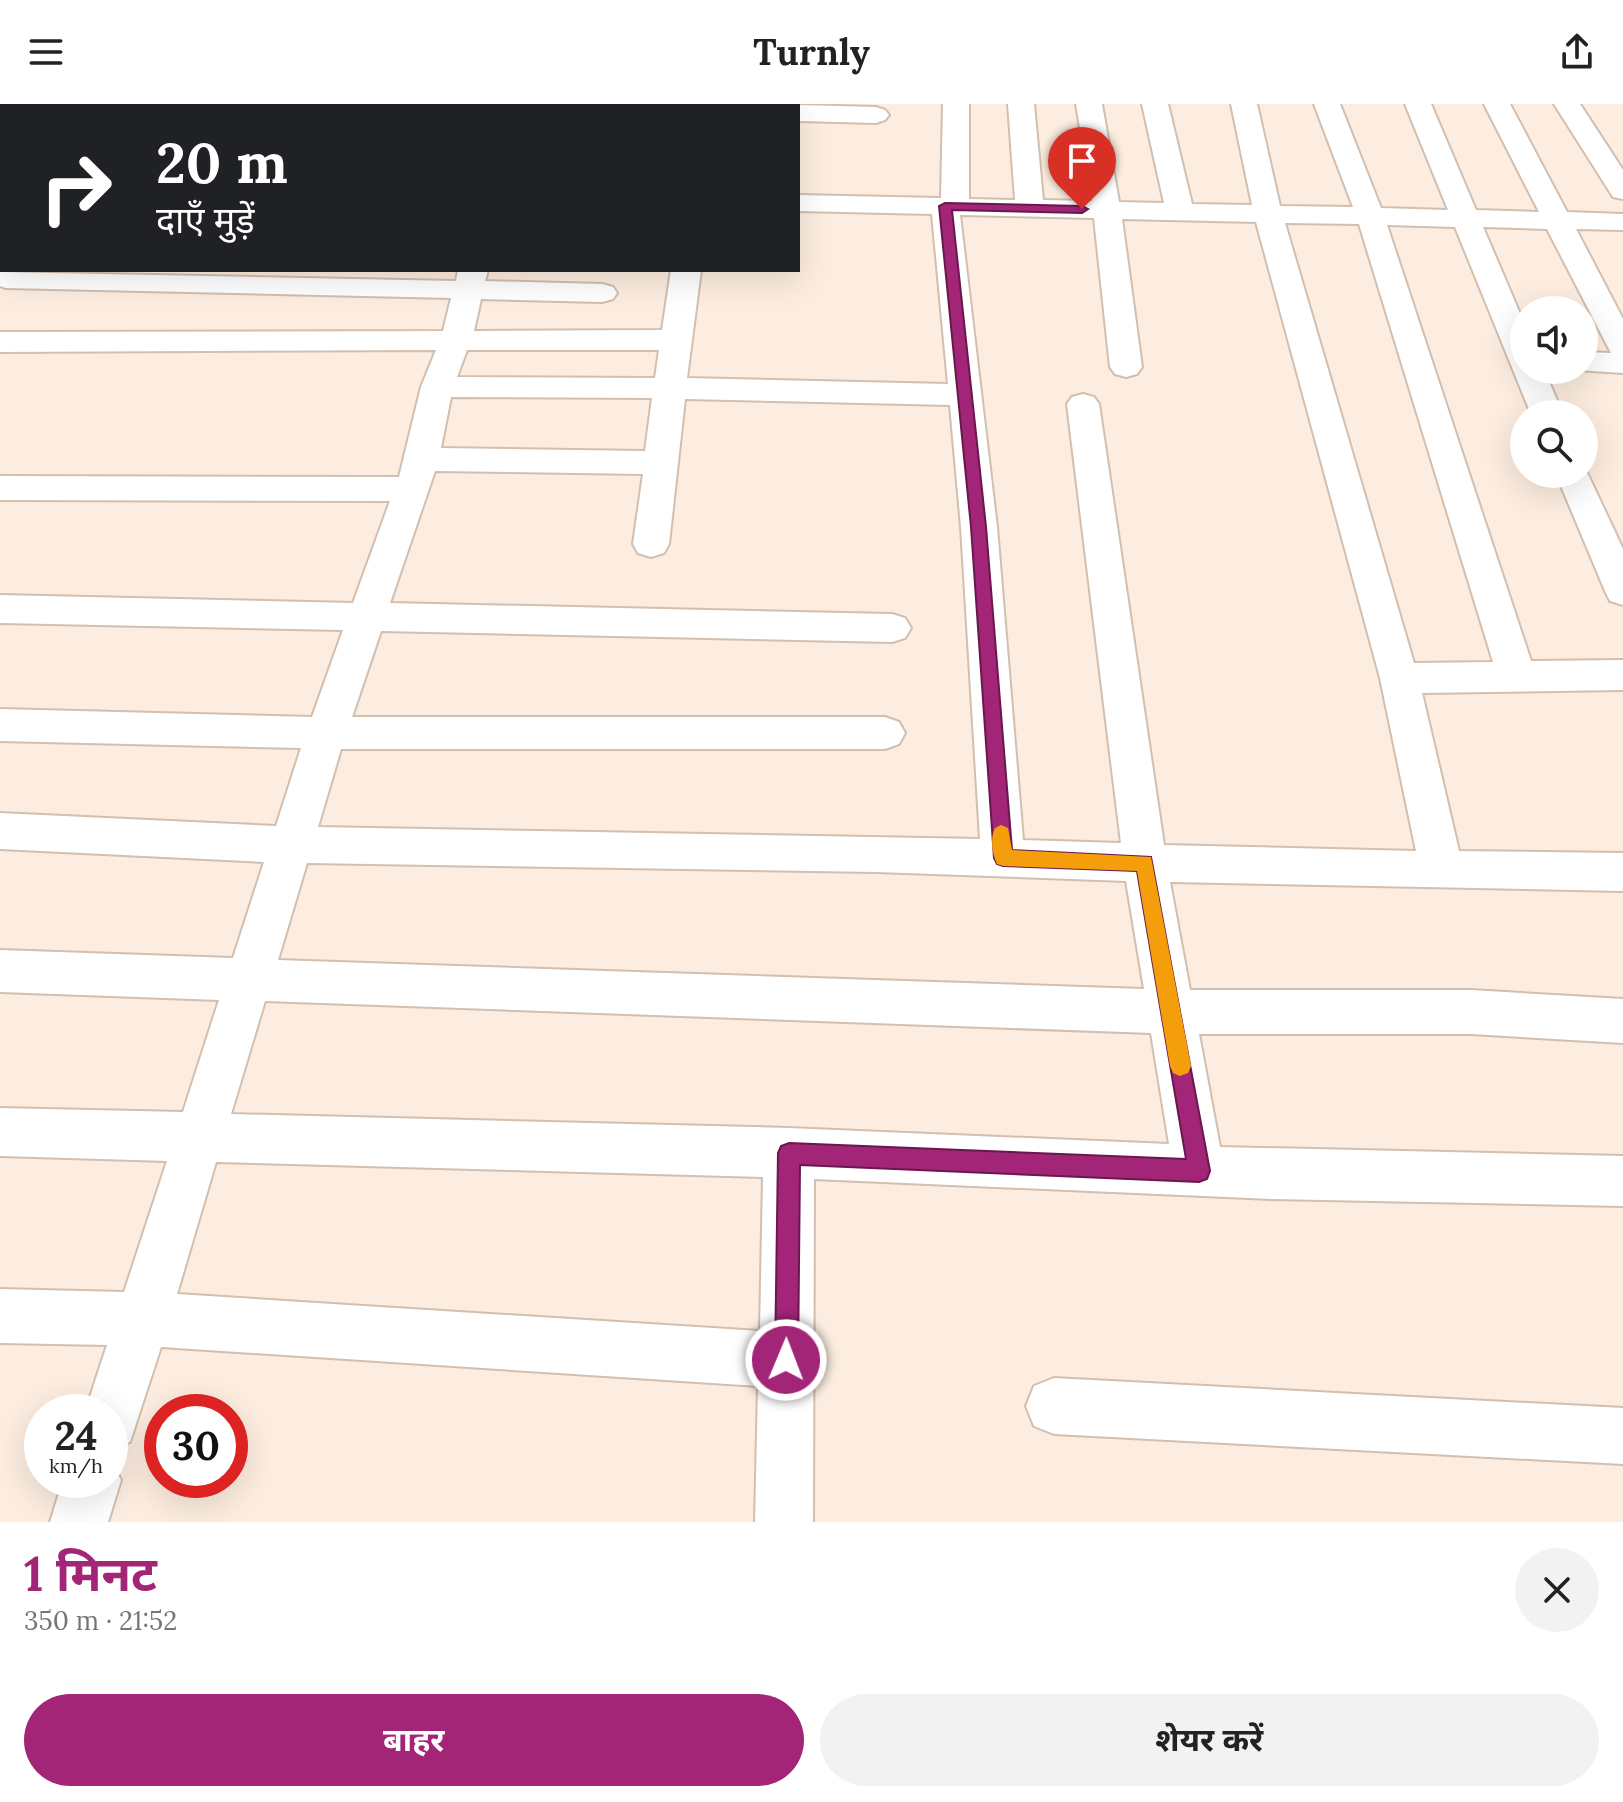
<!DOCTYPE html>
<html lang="hi">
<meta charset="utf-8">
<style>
body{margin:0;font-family:Lora,"Noto Sans Devanagari",serif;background:#f2f2f2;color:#222;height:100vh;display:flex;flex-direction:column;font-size:30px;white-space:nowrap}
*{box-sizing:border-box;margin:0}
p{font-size:26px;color:#767676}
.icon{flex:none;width:44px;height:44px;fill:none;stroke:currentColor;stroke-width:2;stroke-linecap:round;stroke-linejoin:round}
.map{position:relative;height:1418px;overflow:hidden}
.sheet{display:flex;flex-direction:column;background:#fff;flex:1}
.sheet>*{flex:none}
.banner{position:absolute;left:0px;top:0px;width:800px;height:168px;box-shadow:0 8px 32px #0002;background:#202124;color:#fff;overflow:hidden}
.tools{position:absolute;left:1510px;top:192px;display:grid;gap:16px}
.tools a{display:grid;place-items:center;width:88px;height:88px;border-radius:50%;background:#fff;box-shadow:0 8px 32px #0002;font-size:40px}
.speed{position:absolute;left:24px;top:1290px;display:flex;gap:16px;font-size:40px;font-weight:700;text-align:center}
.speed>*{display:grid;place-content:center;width:104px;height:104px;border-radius:50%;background:#fff;box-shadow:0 8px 32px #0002;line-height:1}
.speed small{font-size:20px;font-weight:400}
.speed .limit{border:12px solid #d22;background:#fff;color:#111}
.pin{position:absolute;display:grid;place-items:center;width:68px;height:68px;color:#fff;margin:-82px -34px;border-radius:50% 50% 50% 0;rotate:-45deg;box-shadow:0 0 8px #0007}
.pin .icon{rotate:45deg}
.me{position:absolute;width:88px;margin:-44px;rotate:1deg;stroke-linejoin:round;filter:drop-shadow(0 0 6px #0008)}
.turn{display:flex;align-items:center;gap:28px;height:168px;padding:0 24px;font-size:36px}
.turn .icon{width:104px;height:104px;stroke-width:2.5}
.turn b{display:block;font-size:56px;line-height:68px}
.round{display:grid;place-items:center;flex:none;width:84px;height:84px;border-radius:42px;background:#f2f2f2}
.headline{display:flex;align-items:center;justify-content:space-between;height:136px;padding:0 24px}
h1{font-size:48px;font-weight:700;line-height:60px;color:#a22578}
.cta{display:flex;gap:16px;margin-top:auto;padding:16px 24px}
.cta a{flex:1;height:92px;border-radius:48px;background:#a22578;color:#fff;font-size:32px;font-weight:700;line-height:92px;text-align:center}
.cta a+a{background:#f2f2f2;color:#222}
header{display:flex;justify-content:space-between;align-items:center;height:104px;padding:0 24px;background:#fff;font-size:36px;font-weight:700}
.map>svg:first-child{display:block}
</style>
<header><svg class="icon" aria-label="menu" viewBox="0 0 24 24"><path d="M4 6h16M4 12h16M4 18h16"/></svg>Turnly<svg class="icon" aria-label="share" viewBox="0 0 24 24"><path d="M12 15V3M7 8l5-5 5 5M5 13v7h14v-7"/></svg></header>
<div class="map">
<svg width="1623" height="1418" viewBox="0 0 1623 1418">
<rect width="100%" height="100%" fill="#fdede0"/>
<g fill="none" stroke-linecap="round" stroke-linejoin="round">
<g stroke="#d2bfaf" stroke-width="4">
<path id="street" d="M114 0H140L113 2Z
M212 0H238L211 2Z
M305 0H331L304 2Z
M423 0H449L422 2Z
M513 0H539L512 2Z
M943 0H969V95L1015 96 1008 0H1034L1043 96 1092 97 1076 0H1102L1119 98 1164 99 1142 0H1168L1192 100 1252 101 1231 0H1257L1280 102 1353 103 1314 0H1340L1381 104 1448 106 1405 0H1431L1476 106 1539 108 1484 0H1510L1567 108 1623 110V126L1576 125 1623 215V269L1577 266H1584V248L1611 249 1547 125 1483 123 1524 219V266H1544L1563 310H1531L1455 123 1387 121 1531 557 1623 556V586L1422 589 1459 747 1623 749V787L1170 778 1190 886H1471L1623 895V939L1471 930H1199L1220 1043 1623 1052V1102L1271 1095 814 1075 813 1418H755L758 1282 161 1243 130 1338 110 1346V1308H85L107 1241 0 1239V1185L124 1188 167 1057 0 1052V1004L183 1008 219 896 0 888V846L233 854 264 758 0 745V709L276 722 301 644 0 637V605L312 613 343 526 0 519V491L353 499 390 397 0 396V372L399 373 421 283 436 246 0 248V228L443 227 451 194 6 184 0 182V168L456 177 458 166H488L485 177 602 180 613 183 617 189 613 195 602 198 481 195 474 227 662 226 671 166H701L687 274 948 280 932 110 798 107V91L941 94ZM960 111 1094 114 1110 263 1115 270 1126 273 1137 270 1142 263 1122 115 1256 118 1380 574 1416 747 1164 741 1099 300 1094 293 1083 290 1072 293 1067 300 1121 739 1023 736 997 423ZM1285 119 1359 120 1493 558 1414 559ZM467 246H659L655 274 457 273ZM451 293 652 294 645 347 441 344ZM685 295 950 301 961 423 980 735 318 723 341 645H885L899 640 905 629 899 618 885 613H352L381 527 892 538 905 534 911 524 905 514 892 510 390 499 435 367 643 370 633 440 638 449 651 453 664 449 669 440ZM307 759 876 768 1126 777 1144 885 278 856ZM265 897 1151 929 1169 1040 789 1024 231 1010ZM216 1058 763 1073 760 1227 177 1190Z
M1554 0H1580L1623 66V95L1613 93Z
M798 1 876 3 885 6 889 11 885 16 876 19 798 17V2H795Z
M0 10H2V26H0Z
M1584 362 1623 445V501L1610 497 1605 487 1556 370H1584Z
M1054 1274 1623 1304V1360L1054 1330 1034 1322 1026 1302 1034 1282Z
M110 1355 121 1376 108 1418H50L63 1376H110Z"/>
</g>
<use href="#street" fill="#fff" fill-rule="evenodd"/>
</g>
<path fill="#a22578" stroke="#69184e" stroke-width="2" d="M945 99 1082 102 1088 105 1082 109 952 106 986 423 1012 746 1151 753 1210 1067 1207 1075 1199 1078 800 1061 798 1256 795 1264 786 1268 778 1264 775 1256 778 1049 781 1042 789 1039 1186 1055 1137 767 1003 762 997 760 994 754 971 423 939 102Z"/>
<path fill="#f59e0b" d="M1001 721 1008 724 1012 746 1151 753 1191 962 1188 969 1180 972 1173 969 1170 962 1137 767 1003 762 997 760C992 750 990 733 995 724Z"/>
</svg>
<div class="tools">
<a><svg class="icon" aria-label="sound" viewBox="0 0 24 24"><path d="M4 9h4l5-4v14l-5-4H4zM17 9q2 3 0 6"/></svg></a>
<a><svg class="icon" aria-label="search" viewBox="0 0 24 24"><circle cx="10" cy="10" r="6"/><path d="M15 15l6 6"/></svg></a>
</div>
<div class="speed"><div>24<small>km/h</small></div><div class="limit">30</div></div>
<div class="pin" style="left:1082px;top:105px;background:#d93025"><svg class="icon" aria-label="arrive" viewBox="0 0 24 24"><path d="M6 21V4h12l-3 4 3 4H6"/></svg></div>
<svg class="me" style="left:786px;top:1256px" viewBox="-20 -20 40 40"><circle r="17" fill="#a22578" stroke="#fff" stroke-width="3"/><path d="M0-11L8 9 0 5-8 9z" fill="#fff"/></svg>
<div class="banner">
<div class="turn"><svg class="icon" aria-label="right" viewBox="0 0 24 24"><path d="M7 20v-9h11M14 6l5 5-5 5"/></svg><div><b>20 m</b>दाएँ मुड़ें</div></div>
</div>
</div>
<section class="sheet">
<div class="headline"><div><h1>1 मिनट</h1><p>350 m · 21:52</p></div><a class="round"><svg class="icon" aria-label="close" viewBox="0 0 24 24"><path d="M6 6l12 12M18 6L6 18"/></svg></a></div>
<div class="cta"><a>बाहर</a><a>शेयर करें</a></div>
</section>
